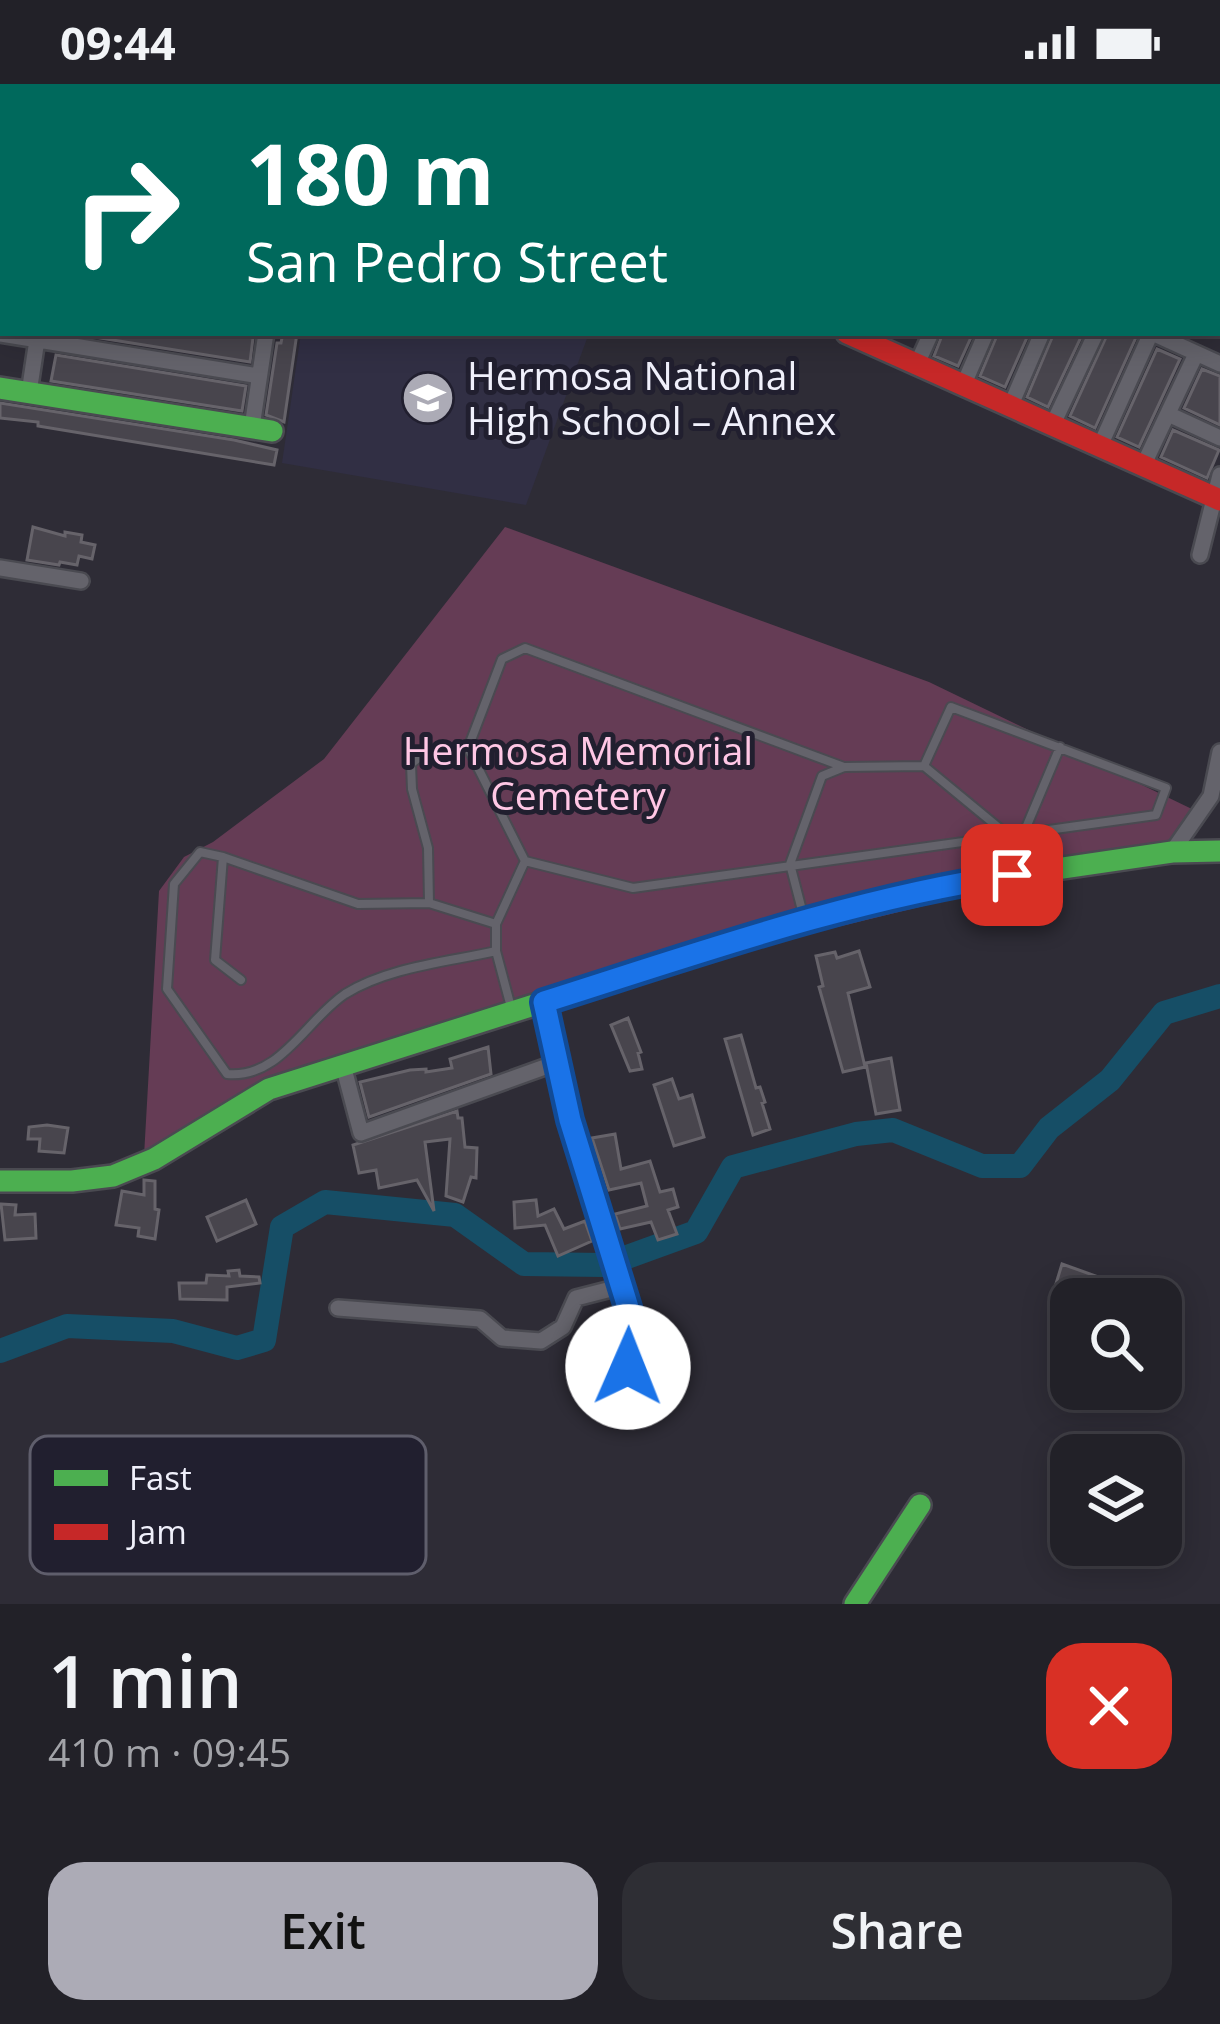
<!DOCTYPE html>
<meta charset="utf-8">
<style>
body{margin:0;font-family:"Open Sans",sans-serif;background:#2e2e34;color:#f1f3f6;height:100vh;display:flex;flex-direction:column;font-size:45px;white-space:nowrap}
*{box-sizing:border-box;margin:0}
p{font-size:39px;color:#a2a3a8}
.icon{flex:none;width:66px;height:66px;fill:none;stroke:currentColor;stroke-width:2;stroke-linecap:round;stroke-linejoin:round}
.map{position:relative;height:1520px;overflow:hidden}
.details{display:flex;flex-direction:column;background:#222128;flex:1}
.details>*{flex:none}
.hud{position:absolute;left:0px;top:0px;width:1221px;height:252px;box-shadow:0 6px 30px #0003,0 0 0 3px #3f3e45;background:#00695c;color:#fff;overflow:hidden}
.fabs{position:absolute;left:1050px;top:1194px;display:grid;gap:24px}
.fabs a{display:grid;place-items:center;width:132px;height:132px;border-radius:24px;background:#222128;box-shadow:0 6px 30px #0003,0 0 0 3px #3f3e45;font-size:60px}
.pin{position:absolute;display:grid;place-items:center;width:102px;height:102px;color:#fff;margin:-51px;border-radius:24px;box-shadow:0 6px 18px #0006}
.me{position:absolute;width:132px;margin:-66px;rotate:1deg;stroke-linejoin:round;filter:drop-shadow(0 0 9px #0008)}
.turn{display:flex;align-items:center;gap:42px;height:252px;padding:0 48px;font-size:54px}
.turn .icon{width:156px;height:156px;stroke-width:2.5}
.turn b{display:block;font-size:84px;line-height:102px}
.round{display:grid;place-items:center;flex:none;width:126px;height:126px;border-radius:36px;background:#2e2e34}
.summary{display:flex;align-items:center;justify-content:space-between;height:204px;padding:0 48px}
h1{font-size:72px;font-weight:600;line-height:90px}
.action{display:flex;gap:24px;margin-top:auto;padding:24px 48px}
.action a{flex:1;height:138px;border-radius:36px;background:#acabb6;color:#111;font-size:48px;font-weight:600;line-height:138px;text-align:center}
.action a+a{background:#2e2e34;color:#f1f3f6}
.status{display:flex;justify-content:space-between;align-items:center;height:84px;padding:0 60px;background:#222128;direction:ltr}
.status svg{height:33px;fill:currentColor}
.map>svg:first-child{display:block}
</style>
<div class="status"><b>09:44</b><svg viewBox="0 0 49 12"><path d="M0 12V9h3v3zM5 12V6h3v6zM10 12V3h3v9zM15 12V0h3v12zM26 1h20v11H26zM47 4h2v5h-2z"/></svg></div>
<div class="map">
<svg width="1220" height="1520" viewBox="0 0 1220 1520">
<rect width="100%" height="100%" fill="#2e2c36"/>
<path fill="#312f44" d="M301 249H589L526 421 282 379Z"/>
<path fill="#653c55" d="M505 443 929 598 1196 727 1175 761 557 911 263 1002 144 1072 159 807 184 773 213 758 324 675Z"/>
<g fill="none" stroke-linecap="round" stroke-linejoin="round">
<path stroke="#164e66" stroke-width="24" d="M0 1267 67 1242 173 1247 237 1264 264 1256 282 1143 325 1118 455 1131 524 1180 605 1181 696 1148 733 1083 856 1050 893 1046 982 1082H1020L1049 1044 1110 996 1164 929 1220 912"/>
</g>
<path fill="#48454d" stroke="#66636a" stroke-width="3" d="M69 249H222L253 254 250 278Z
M283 249H297L284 338 266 331 277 259H281Z
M943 249H973L958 282 934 272Z
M998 249H1029L1005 303 980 292Z
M1054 249H1083L1048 323 1027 313Z
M1108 249H1138L1095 344 1070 332Z
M1157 265 1180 275 1139 363 1117 353Z
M56 271 246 302 242 327 51 297Z
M1202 285 1220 292V341L1184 324Z
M0 319 234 356 277 366 274 381 38 342V338L0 334Z
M1173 346 1219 366 1207 394 1161 373Z
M33 443 65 452V448L82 451 81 458 95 461 92 475 79 472 77 481 60 478 59 481 27 476Z
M859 867 870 903 848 909 865 983 843 988 819 903 823 902 816 872 835 868 837 874Z
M628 934 641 968 638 969 642 985 630 987 611 941Z
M741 951 756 1004 760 1003 765 1018 762 1019 770 1045 753 1051 725 955Z
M488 963 491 990 369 1033 360 998 410 986 426 985V988L452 984 450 975Z
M891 974 900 1026 876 1030 866 979Z
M672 995 679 1015 692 1011 704 1053 674 1062 654 1001Z
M457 1027 458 1034H462L465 1063 477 1064 476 1094 471 1093 463 1118 446 1112 450 1055 425 1058 434 1127 417 1096 379 1104 376 1086 359 1089 353 1061Z
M47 1041 68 1044 64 1069 39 1067 40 1055H28L29 1043Z
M615 1050 621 1085 650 1077 660 1108 673 1105 678 1123 668 1126 677 1150 658 1156 651 1138 620 1145 615 1130 647 1122 641 1099 609 1106 592 1054Z
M144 1096 155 1097V1125L159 1126 155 1155 138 1152 139 1144 116 1141 122 1107 144 1111Z
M246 1116 256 1140 217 1157 207 1133Z
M536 1116 538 1132 554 1125 564 1145 585 1137 592 1157 558 1172 545 1141 515 1144 514 1118Z
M1 1120 16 1121 15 1131 35 1130 36 1154 5 1156Z
M1062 1180 1121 1201 1145 1215H1098L1071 1202 1069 1207 1055 1203Z
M239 1186 240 1192 259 1193 260 1199 227 1203V1216L180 1215 179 1199H206L207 1191 229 1192 228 1187Z"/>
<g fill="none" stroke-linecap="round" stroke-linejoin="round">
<g stroke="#4a4a51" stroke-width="12">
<path id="lane" d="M1025 746 1060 663
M223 773 358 820 429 819 496 840
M525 777 633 804 1156 731 1166 704 951 623 924 682
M429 819 428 764 412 705 411 680 429 665 468 664
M804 834 790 780 822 692 844 683 924 682 1004 748
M496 867V840L525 777 468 664 502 575 525 564 844 683
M241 896 215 876 223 773 200 768 174 800 167 905 227 990C280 995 306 936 345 910 388 883 448 878 496 867L512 927"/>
</g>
<g stroke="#4a4a51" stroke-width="20">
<path id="street" d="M134 0 149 3
M422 0 426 1
M613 0 619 3
M77 3 78 0
M489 3 491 0
M544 3 546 0
M0 91 3 92
M0 147H3
M0 198 3 199
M1152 249 1220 280
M0 250 259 292
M917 280 931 249
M963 302 986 249
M29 309 38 249
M1010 323 1042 249
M1168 330 1220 354
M1052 342 1096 249
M252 343 266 249
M1100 362 1151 249
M1143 382 1196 270
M1200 471 1220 391
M0 484 81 497
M1172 768 1211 712 1220 668
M343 981 361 1049 556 979
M338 1224 480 1235 502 1254 541 1257 563 1243 576 1214 623 1202"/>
</g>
<g stroke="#4a4a51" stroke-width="26">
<path id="fast" d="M0 304 272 347
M544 918 570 1036 635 1246 618 1322
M0 1097H72L113 1092 154 1075 269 1005 805 835 927 804 1172 768 1220 767
M855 1520 920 1421"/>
</g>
<g stroke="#4a4a51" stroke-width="26">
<path id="jam" d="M847 249 1220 416"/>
</g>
<use href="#lane" stroke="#64636b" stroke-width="8"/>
<use href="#street" stroke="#64636b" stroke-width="15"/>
<use href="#fast" stroke="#4caf50" stroke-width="21"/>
<use href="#jam" stroke="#c62828" stroke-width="21"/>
</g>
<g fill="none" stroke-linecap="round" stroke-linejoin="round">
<g stroke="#114b97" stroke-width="30">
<path id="route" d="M628 1283 635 1246 570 1036 544 918C699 869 851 815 1012 791"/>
</g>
<use href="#route" stroke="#1a73e8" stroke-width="21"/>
</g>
<defs>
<g id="school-disc" transform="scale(2.7)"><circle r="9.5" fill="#acabb6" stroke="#211f2f"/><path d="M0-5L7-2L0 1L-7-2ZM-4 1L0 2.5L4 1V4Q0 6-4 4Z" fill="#fff"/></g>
</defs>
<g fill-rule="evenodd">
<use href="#school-disc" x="428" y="314"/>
</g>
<g text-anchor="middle" stroke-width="10" stroke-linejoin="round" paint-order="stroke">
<g font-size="39" fill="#f0f0fb" stroke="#211f2f" text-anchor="start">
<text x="467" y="306">Hermosa National<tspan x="467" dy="45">High School – Annex</tspan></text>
</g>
<g font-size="39" fill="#ffc7e5" stroke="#211f2f">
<text x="578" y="681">Hermosa Memorial<tspan x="578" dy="45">Cemetery</tspan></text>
</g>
</g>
<rect x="30" y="1352" width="396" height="138" rx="18" fill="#211f2f" stroke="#5f5e6c" stroke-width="3"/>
<rect x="54" y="1386" width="54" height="16" fill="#4caf50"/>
<rect x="54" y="1440" width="54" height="16" fill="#c62828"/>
<g font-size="33" fill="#f0f0fb">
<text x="129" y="1406">Fast</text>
<text x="129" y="1460">Jam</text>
</g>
</svg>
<div class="fabs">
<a><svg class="icon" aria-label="search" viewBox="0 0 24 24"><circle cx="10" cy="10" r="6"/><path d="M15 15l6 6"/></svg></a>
<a><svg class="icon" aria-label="layers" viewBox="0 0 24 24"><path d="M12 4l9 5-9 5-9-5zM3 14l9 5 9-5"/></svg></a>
</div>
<div class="pin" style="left:1012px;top:791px;background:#d93025"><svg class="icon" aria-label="arrive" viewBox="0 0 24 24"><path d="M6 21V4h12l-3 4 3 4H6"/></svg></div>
<svg class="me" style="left:628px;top:1283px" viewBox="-20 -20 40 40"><circle r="19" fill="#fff"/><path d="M0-13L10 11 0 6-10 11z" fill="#1a73e8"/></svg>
<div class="hud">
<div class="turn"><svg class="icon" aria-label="right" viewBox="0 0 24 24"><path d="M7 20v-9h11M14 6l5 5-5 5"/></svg><div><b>180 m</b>San Pedro Street</div></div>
</div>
</div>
<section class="details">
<div class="summary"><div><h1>1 min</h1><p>410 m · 09:45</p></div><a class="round" style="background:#d93025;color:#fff"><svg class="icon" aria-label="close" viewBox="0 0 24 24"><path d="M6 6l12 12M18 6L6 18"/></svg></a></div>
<div class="action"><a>Exit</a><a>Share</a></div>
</section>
